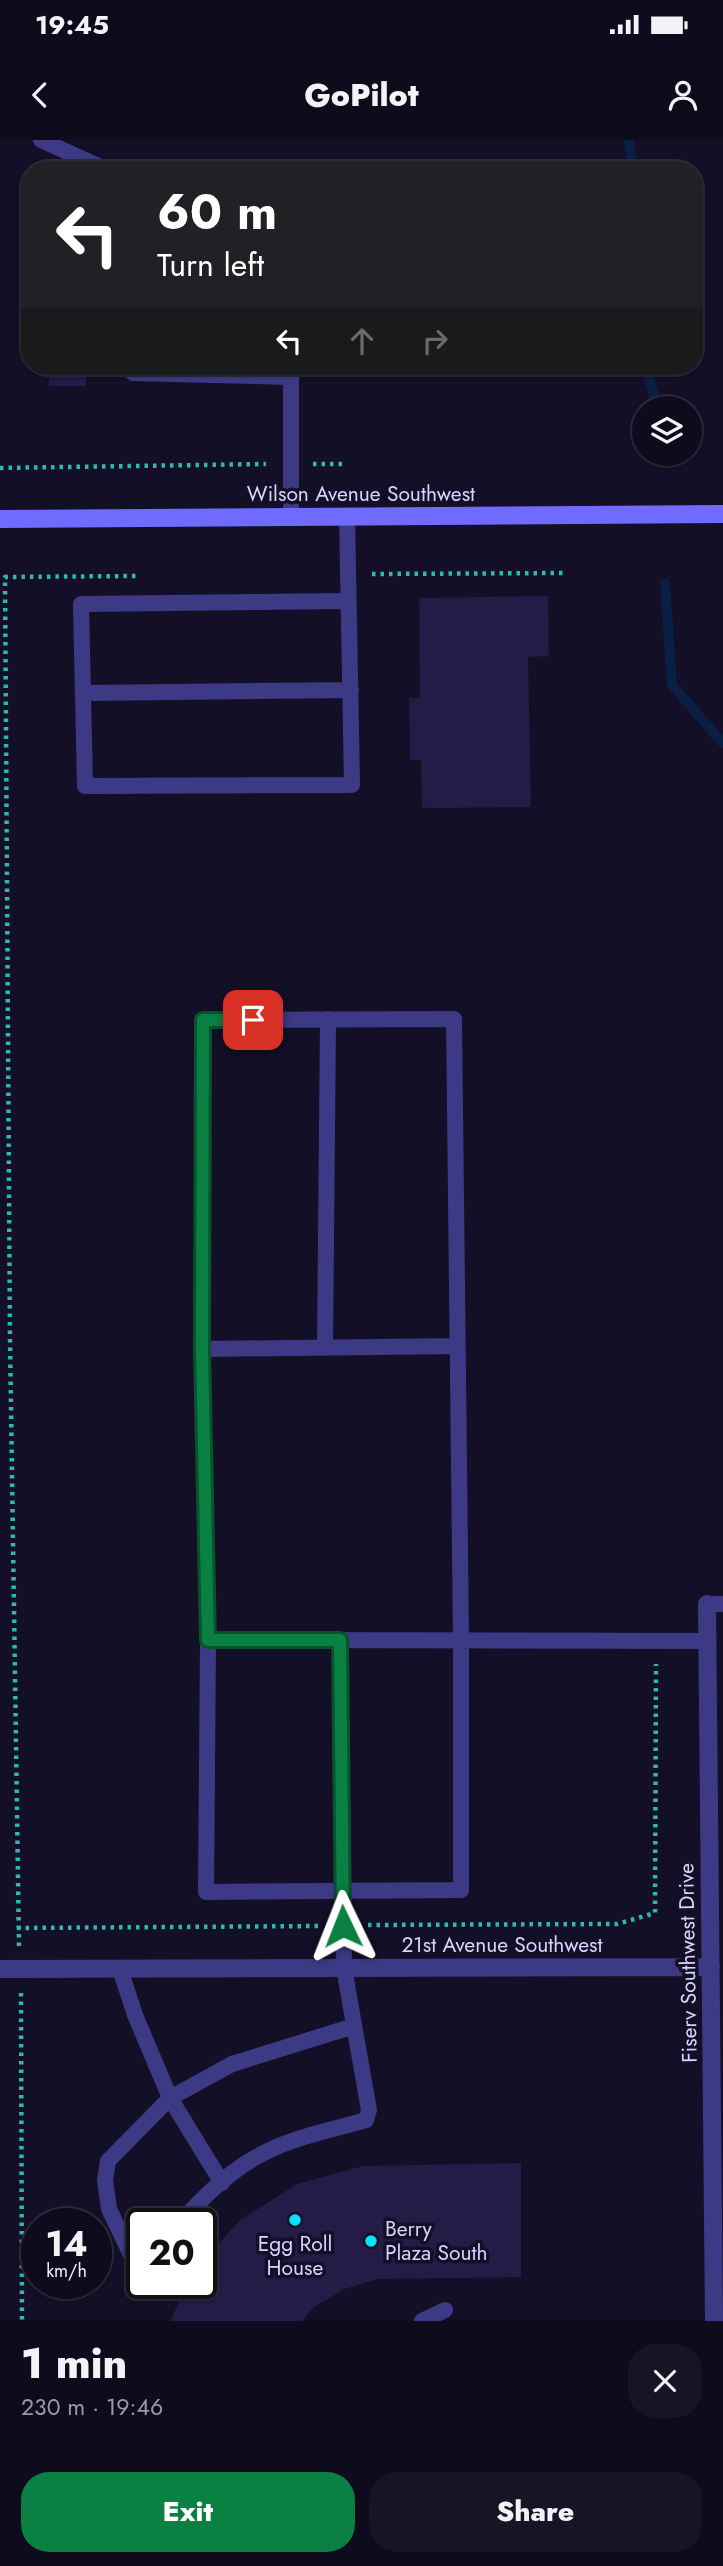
<!DOCTYPE html>
<meta charset="utf-8">
<style>
body{margin:0;font-family:Jost,sans-serif;background:#171425;color:#f1f3f6;height:100vh;display:flex;flex-direction:column;font-size:26px;white-space:nowrap}
*{box-sizing:border-box;margin:0}
p{font-size:23px;color:#9b9ba3}
.icon{flex:none;width:38px;height:38px;fill:none;stroke:currentColor;stroke-width:2;stroke-linecap:round;stroke-linejoin:round}
.map{position:relative;height:2181px;overflow:hidden}
.details{display:flex;flex-direction:column;background:#0e0b1c;flex:1}
.details>*{flex:none}
.banner{position:absolute;left:21px;top:21px;width:682px;height:214px;border-radius:28px;box-shadow:0 2px 5px #0004,0 0 0 2px #2e2b3b;background:#202124;color:#fff;overflow:hidden}
.controls{position:absolute;left:632px;top:256px;display:grid;gap:14px}
.controls a{display:grid;place-items:center;width:70px;height:70px;border-radius:50%;background:#0e0b1c;box-shadow:0 2px 5px #0004,0 0 0 2px #2e2b3b;font-size:35px}
.speed{position:absolute;left:21px;top:2068px;display:flex;gap:14px;font-size:35px;font-weight:700;text-align:center}
.speed>*{display:grid;place-content:center;width:91px;height:91px;border-radius:50%;background:#0e0b1c;box-shadow:0 2px 5px #0004,0 0 0 2px #2e2b3b;line-height:1}
.speed small{font-size:18px;font-weight:400}
.speed .limit{border:4px solid #111;border-radius:10px;background:#fff;color:#111}
.pin{position:absolute;display:grid;place-items:center;width:60px;height:60px;color:#fff;margin:-30px;border-radius:14px;box-shadow:0 4px 10px #0006}
.me{position:absolute;width:77px;margin:-38px;rotate:358deg;stroke-linejoin:round;filter:drop-shadow(0 0 5px #0008)}
.turn{display:flex;align-items:center;gap:24px;height:147px;padding:0 21px;font-size:32px}
.turn .icon{width:91px;height:91px;stroke-width:2.5}
.turn b{display:block;font-size:49px;line-height:60px}
.lanes{display:flex;align-items:center;height:66px;padding:0 21px;background:#0003;justify-content:center;gap:35px;direction:ltr}
.lanes .off{opacity:.35}
.round{display:grid;place-items:center;flex:none;width:74px;height:74px;border-radius:28px;background:#171425}
.summary{display:flex;align-items:center;justify-content:space-between;height:119px;padding:0 21px}
h1{font-size:42px;font-weight:800;line-height:52px}
.cta{display:flex;gap:14px;margin-top:auto;padding:14px 21px}
.cta a{flex:1;height:80px;border-radius:28px;background:#0b8043;color:#fff;font-size:28px;font-weight:800;line-height:80px;text-align:center}
.cta a+a{background:#171425;color:#f1f3f6}
.status{display:flex;justify-content:space-between;align-items:center;height:49px;padding:0 35px;background:#0e0b1c;direction:ltr}
.status svg{height:19px;fill:currentColor}
header{display:flex;justify-content:space-between;align-items:center;height:91px;padding:0 21px;background:#0e0b1c;font-size:32px;font-weight:800}
.map>svg:first-child{display:block}
</style>
<div class="status"><b>19:45</b><svg viewBox="0 0 49 12"><path d="M0 12V9h3v3zM5 12V6h3v6zM10 12V3h3v9zM15 12V0h3v12zM26 1h20v11H26zM47 4h2v5h-2z"/></svg></div>
<header><svg class="icon" aria-label="back" viewBox="0 0 24 24"><path d="M15 5l-7 7 7 7"/></svg>GoPilot<svg class="icon" aria-label="person" viewBox="0 0 24 24"><circle cx="12" cy="8" r="4"/><path d="M4 21q1-7 8-7t8 7"/></svg></header>
<div class="map">
<svg width="723" height="2181" viewBox="0 0 723 2181">
<rect width="100%" height="100%" fill="#130f26"/>
<g fill="none" stroke-linecap="round" stroke-linejoin="round">
<path stroke="#0a1f44" stroke-width="10" d="M628 0 634 30
M645 226 658 268
M665 443 672 545 723 603"/>
</g>
<path fill="#241b47" d="M49 226H86V246H49Z
M548 456 549 516 528 517 531 667 422 668 421 620H410L409 558H420L419 458Z
M521 2023V2137L378 2139 344 2149 313 2168 302 2181H170L188 2144H201V2123L240 2080 297 2044 363 2026Z"/>
<g fill="none" stroke-linecap="round" stroke-linejoin="round">
<path stroke="#2fb8b0" stroke-width="4.5" stroke-dasharray="3.5 5" stroke-linecap="butt" d="M313 324H344
M0 328 266 324
M372 434 566 433
M368 1785 617 1784 655 1773 656 1524
M17 1788 321 1786
M19 1806 10 1199 5 437 136 436
M21 1853 22 2181"/>
<path stroke="#3d3a85" stroke-width="16" d="M41 0 107 30
M132 226 133 233 291 237V377
M347 376 352 645 85 646 81 464 349 461
M85 553 351 550
M325 1207 328 879
M202 1209 457 1206
M707 1464H723
M208 1500 202 1209 203 880 454 879 461 1500V1750L206 1752 208 1500 707 1501
M120 1829 135 1875 170 1958 222 2043
M179 2084C201 2059 232 2029 262 2014 293 1997 332 1990 366 1980L369 1970 344 1828 340 1500
M142 2122 134 2121 109 2069 105 2040 108 2021 170 1958 232 1924 354 1886
M422 2181 445 2170"/>
<path stroke="#3d3a85" stroke-width="18" d="M707 1464 714 2181
M0 1829 711 1827"/>
<path stroke="#6f6bff" stroke-width="18" d="M0 379 723 374"/>
</g>
<g fill="none" stroke-linecap="round" stroke-linejoin="round">
<g stroke="#07532c" stroke-width="18">
<path id="route" d="M253 880H203L202 1209 208 1500H340L343 1786"/>
</g>
<use href="#route" stroke="#0b8043" stroke-width="12"/>
</g>
<g fill="#00e5ff" stroke="#130f26" stroke-width="2.5">
<circle cx="295" cy="2080" r="7"/>
<circle cx="371" cy="2101" r="7"/>
</g>
<g text-anchor="middle" stroke-width="7" stroke-linejoin="round" paint-order="stroke">
<g font-size="21" fill="#d9d4ff" stroke="#130f26">
<text x="361" y="361">Wilson Avenue Southwest</text>
<text x="502" y="1812">21st Avenue Southwest</text>
<text transform="translate(688 1823) rotate(-91)" y="7">Fiserv Southwest Drive</text>
</g>
<g font-size="21" fill="#d9d4ff" stroke="#130f26" text-anchor="start">
<text x="385" y="2096">Berry<tspan x="385" dy="24">Plaza South</tspan></text>
<text x="295" y="2111" text-anchor="middle">Egg Roll<tspan x="295" dy="24">House</tspan></text>
</g>
</g>
</svg>
<div class="controls">
<a><svg class="icon" aria-label="layers" viewBox="0 0 24 24"><path d="M12 4l9 5-9 5-9-5zM3 14l9 5 9-5"/></svg></a>
</div>
<div class="speed"><div>14<small>km/h</small></div><div class="limit">20</div></div>
<div class="pin" style="left:253px;top:880px;background:#d93025"><svg class="icon" aria-label="arrive" viewBox="0 0 24 24"><path d="M6 21V4h12l-3 4 3 4H6"/></svg></div>
<svg class="me" style="left:343px;top:1786px" viewBox="-20 -20 40 40"><path d="M0-17L14 15 0 8-14 15z" fill="#0b8043" stroke="#fff" stroke-width="4"/></svg>
<div class="banner">
<div class="turn"><svg class="icon" aria-label="left" viewBox="0 0 24 24"><path d="M17 20v-9H6M10 6l-5 5 5 5"/></svg><div><b>60 m</b>Turn left</div></div>
<div class="lanes"><svg class="icon" aria-label="left" viewBox="0 0 24 24"><path d="M17 20v-9H6M10 6l-5 5 5 5"/></svg><svg class="icon off" aria-label="ahead" viewBox="0 0 24 24"><path d="M12 20V5M6 11l6-6 6 6"/></svg><svg class="icon off" aria-label="right" viewBox="0 0 24 24"><path d="M7 20v-9h11M14 6l5 5-5 5"/></svg></div>
</div>
</div>
<section class="details">
<div class="summary"><div><h1>1 min</h1><p>230 m · 19:46</p></div><a class="round"><svg class="icon" aria-label="close" viewBox="0 0 24 24"><path d="M6 6l12 12M18 6L6 18"/></svg></a></div>
<div class="cta"><a>Exit</a><a>Share</a></div>
</section>
